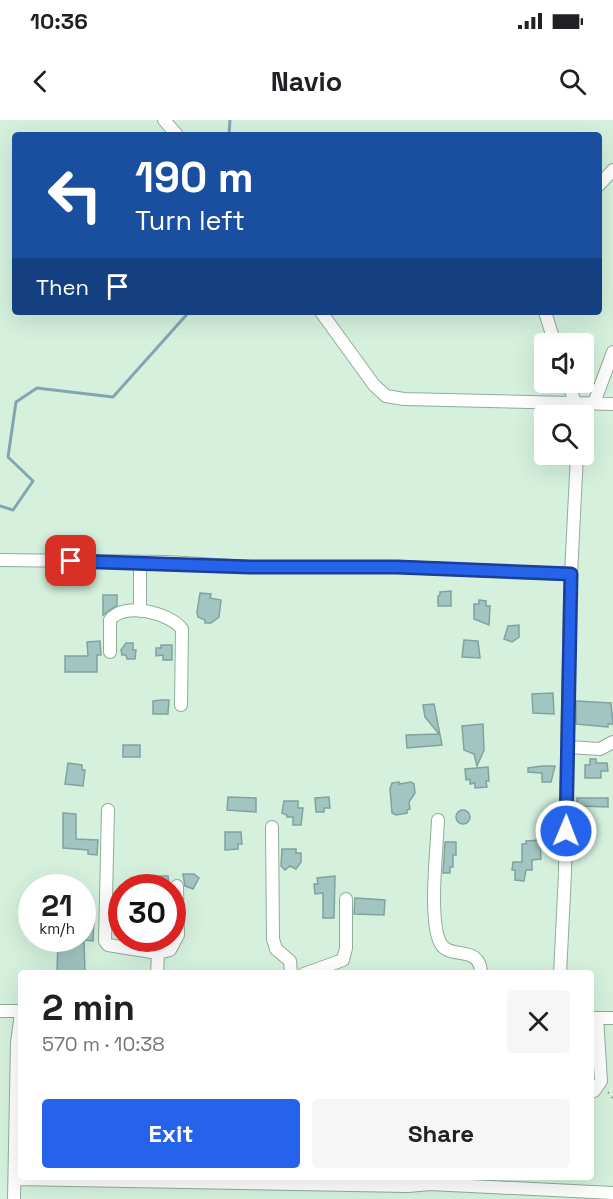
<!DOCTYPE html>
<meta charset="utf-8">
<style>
body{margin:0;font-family:"Space Grotesk",sans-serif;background:#f6f6f6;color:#202124;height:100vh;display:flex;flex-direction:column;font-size:22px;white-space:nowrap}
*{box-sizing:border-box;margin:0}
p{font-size:20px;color:#757577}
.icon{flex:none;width:33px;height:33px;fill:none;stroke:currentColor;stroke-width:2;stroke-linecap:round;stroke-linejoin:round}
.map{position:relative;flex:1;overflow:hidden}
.drawer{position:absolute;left:18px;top:850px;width:576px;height:210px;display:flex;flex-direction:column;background:#fff;border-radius:6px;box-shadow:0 6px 24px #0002}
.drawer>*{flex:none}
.top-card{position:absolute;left:12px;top:12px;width:590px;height:183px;border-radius:6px;box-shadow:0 6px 24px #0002;background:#1a4fa0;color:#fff;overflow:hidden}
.tools{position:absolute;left:534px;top:213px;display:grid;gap:12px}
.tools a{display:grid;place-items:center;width:60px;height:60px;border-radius:6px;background:#fff;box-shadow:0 6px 24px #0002;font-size:30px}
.speed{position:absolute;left:18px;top:754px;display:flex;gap:12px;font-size:30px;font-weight:700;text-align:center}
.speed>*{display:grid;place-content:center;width:78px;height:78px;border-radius:50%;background:#fff;box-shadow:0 6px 24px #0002;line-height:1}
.speed small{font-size:15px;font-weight:400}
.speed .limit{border:9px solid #d22;background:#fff;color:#111}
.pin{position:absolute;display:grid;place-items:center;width:51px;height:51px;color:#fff;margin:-26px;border-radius:12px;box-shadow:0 3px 9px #0006}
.me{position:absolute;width:66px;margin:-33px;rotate:1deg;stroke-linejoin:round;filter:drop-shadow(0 0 4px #0008)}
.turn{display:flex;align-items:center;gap:21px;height:126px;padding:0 24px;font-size:27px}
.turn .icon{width:78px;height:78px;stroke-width:2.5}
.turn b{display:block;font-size:42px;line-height:51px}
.then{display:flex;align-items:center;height:57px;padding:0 24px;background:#0003;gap:12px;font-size:22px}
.round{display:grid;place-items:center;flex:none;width:63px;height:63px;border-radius:6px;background:#f6f6f6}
.headline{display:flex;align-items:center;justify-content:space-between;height:102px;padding:0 24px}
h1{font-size:36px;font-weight:800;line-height:45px}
.action{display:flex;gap:12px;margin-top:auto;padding:12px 24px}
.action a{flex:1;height:69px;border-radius:6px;background:#2563eb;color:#fff;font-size:24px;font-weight:800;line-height:69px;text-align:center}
.action a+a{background:#f6f6f6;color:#202124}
.status{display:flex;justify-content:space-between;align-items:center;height:42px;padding:0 30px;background:#fff;direction:ltr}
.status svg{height:16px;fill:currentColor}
header{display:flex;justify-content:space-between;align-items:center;height:78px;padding:0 24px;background:#fff;font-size:27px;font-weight:800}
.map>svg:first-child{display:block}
</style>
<div class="status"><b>10:36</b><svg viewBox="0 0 49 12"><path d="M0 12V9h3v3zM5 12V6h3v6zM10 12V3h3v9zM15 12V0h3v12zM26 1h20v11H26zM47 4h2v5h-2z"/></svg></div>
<header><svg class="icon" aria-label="back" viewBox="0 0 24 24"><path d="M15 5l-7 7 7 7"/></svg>Navio<svg class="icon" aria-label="search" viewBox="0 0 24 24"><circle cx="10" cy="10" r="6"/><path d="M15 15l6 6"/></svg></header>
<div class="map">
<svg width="613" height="1079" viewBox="0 0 613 1079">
<rect width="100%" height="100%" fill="#d5f1de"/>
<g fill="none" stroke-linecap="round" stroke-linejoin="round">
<path stroke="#82a5b1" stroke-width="3" d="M229 15 230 0
M0 386 13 390 33 361 8 337 16 282 37 268 113 277 189 192"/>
</g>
<path fill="#a2c5c1" stroke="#80a39f" stroke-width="1.5" d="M451 471V486H438V476L440 475V472Z
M200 473 211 474 210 478 221 480 219 497 211 503H205V500L198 497 197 492Z
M103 475H117V485L103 495Z
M479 480 486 481V486H490L489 505 474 499V484H479Z
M519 505V517L512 522 504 519 508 506Z
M464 520 478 521 480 538 462 537Z
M100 521 101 535H97V552H65V536H88L87 522Z
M126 523H133V530H136L135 539H127L126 535H122L121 530Z
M161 525H172V540H163V535L156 536V528H161Z
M553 573 554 594 533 593 532 574Z
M161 580H169L168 594H153V581Z
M576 581 611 583 613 604H608V607L576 604Z
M434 584 442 625 407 628 406 615 439 614 425 597 423 585Z
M483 604 484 630 477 646 474 634 464 630 462 606Z
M123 625H140V637H123Z
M590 639H596V643H607L608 651H601V658H585V645H590Z
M68 643 82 645V650H85L83 666 65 664Z
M542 646H555L551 662H542V653L528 652V648Z
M488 647 489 661H486L487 667 475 668V663L470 664V659L466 660 465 649Z
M399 662V664L411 662 414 664 415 673 409 682 410 689 407 690V693L396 695 392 693 390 669 392 663Z
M228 677 256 678V692L227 690Z
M329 677 330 688H324V692H316L315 678Z
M577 678H608V687L577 686Z
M284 681H298V688H303L301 705H293V697H287V695L282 693Z
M456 697a7 7 0 1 1 14 0a7 7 0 1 1-14 0Z
M63 693 76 694V719L98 720 97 735 88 734V730L63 728Z
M539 699H551L550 717H538Z
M225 712H241L242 724H238V729L225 730Z
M540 720 541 739 532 740V750H526L524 761 515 760V750H512L513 742H522V724H526V721Z
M445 722H456V735H453V747H450V753H443Z
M282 729H296V733H301V742L296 749 290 746 285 750 281 746Z
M183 754H194L199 758 193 769 185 766Z
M140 756H168L169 764 153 765V768H138Z
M335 756 334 798H323V773L315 774 314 764H318L317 758Z
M355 778 385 780 384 795 354 794Z
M82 798 94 799 93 821 84 820 85 854H57L58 819H82Z"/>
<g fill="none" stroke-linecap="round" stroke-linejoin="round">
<g stroke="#91ac9b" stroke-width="14">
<path id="minor" d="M164 0 177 15
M598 66 613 50
M321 192 374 265 386 276 404 279 613 284
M545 192 555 224
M568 262 575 283 576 296
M594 283 613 232
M0 440 167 442 251 447H397L571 454
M140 442V491
M110 532V500C124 481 170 493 182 509L181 585
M568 627 600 629 613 622
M108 690 105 821 108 825 158 833 170 830 178 815 177 766
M438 700C437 728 428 803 441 824 450 840 481 824 481 854
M272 707 273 819 276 829 290 841 291 854
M157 854 158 833
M304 854 343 840 346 828V779
M560 854 565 753 570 475 577 334
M0 891H21
M591 898H613
M591 971H594L601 961 597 898
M15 1059 408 1066 430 1064 613 1073
M14 1079 17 923 21 893"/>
</g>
<path stroke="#778a7d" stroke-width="1.5" stroke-dasharray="1.5 4.5" stroke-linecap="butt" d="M608 972 613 979"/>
<use href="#minor" stroke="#fff" stroke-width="12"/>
</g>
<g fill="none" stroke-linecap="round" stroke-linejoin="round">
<g stroke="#184099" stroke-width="15">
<path id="route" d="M71 441 250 447H397L571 454 566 711"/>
</g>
<use href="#route" stroke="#2563eb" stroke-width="10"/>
</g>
</svg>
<div class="tools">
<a><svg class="icon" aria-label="sound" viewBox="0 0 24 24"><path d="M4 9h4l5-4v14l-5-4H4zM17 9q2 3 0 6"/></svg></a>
<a><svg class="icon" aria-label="search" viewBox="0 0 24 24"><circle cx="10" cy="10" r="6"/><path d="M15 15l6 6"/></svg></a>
</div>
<div class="speed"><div>21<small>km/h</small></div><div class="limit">30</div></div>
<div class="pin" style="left:71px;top:441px;background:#d93025"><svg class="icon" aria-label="arrive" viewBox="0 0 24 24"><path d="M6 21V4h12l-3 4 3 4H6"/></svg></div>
<svg class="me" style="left:566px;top:711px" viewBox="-20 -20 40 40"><circle r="17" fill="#2563eb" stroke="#fff" stroke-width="3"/><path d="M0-11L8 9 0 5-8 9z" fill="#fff"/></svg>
<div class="top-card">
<div class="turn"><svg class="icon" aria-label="left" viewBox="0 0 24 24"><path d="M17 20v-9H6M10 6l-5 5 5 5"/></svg><div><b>190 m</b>Turn left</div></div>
<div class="then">Then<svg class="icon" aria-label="arrive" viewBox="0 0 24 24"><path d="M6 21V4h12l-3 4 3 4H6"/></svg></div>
</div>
<section class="drawer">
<div class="headline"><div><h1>2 min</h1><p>570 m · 10:38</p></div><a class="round"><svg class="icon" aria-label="close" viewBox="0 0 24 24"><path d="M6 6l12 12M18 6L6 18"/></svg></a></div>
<div class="action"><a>Exit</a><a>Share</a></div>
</section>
</div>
